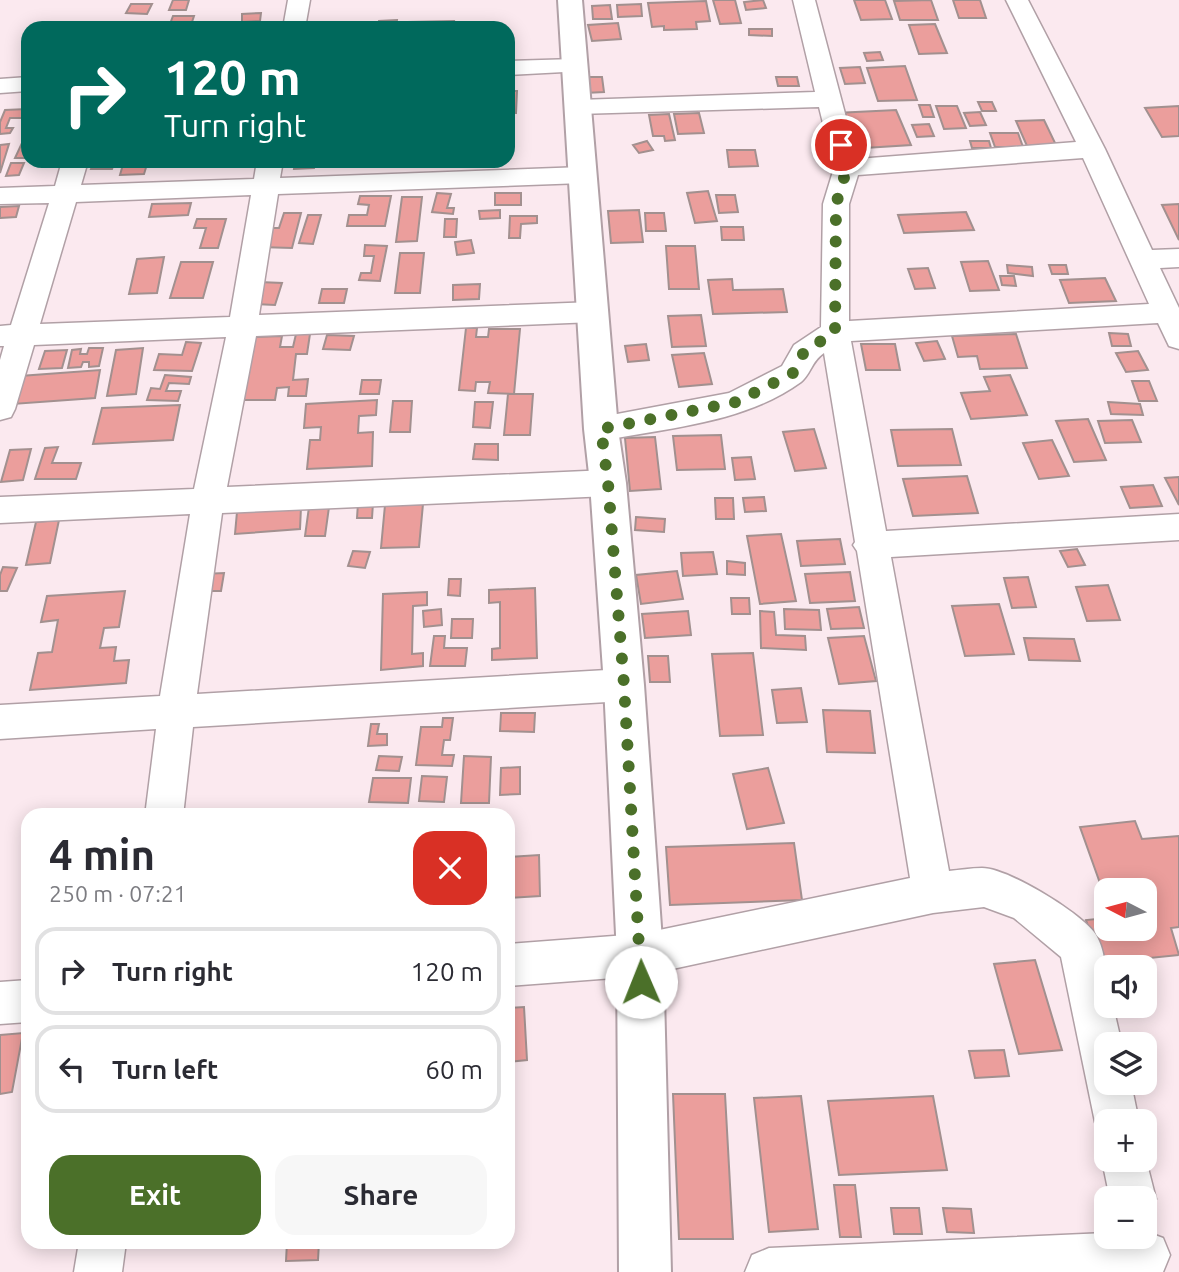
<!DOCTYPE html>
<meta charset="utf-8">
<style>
body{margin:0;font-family:Ubuntu,sans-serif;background:#f7f7f7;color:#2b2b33;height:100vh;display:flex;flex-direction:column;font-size:26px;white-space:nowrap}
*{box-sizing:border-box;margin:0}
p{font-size:23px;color:#7c7c81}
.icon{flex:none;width:38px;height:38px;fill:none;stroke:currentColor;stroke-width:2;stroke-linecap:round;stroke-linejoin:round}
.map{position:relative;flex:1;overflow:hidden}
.sheet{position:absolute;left:21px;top:808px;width:494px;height:441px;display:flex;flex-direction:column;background:#fff;border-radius:21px;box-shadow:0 4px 18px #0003}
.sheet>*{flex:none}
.banner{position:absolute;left:21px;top:21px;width:494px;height:147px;border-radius:21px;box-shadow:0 4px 18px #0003;background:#00695c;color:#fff;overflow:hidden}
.needle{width:46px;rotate:276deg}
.controls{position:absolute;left:1094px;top:878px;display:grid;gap:14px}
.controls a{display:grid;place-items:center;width:63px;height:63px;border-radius:14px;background:#fff;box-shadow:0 4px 18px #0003;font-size:35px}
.pin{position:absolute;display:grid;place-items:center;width:60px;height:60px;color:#fff;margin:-30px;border:4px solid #fff;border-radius:50%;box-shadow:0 2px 7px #0007}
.me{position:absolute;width:77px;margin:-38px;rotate:359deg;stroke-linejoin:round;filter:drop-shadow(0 0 5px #0008)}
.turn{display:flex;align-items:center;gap:24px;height:147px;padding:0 28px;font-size:32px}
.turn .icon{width:91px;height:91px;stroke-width:2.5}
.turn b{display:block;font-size:49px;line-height:60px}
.round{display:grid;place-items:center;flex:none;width:74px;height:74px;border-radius:21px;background:#f7f7f7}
.overview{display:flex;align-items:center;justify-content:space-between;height:119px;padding:0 28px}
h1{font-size:42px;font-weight:700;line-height:52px}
.primary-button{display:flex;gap:14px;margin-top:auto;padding:14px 28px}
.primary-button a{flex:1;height:80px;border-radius:21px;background:#4b7029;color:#fff;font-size:28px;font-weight:700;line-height:80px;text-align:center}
.primary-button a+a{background:#f7f7f7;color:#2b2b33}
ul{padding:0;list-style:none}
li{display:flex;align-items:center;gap:21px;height:88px;margin:0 14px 10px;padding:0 14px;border:4px solid #e1e1e2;border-radius:21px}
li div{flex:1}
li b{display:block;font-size:26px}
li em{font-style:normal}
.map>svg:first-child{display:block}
</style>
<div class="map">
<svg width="1179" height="1272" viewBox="0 0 1179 1272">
<rect width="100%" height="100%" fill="#fbe9ef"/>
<path fill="#eb9e9c" stroke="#a2908f" stroke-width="2" d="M173 0H189L186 10H169Z
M713 0H735L741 23 720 24Z
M763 0 766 8 746 10 744 2Z
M854 0H885L892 19 861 20Z
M931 0 938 20H900L894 1Z
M953 0H980L986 18H959Z
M706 1 710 21 696 22 697 29 664 30V26L652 27 648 3Z
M131 4H152L147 14 126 13Z
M641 4 642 16 618 17 617 5Z
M610 5 612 19H593L592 6Z
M261 13 260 21 242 22V14Z
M173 16H194L190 28H180L181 24H170Z
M397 20 396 28H378L379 21Z
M454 21 453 28H407L408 22Z
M618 23 621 39 592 41 588 25Z
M935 24 947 53 919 54 909 25Z
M749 29H772V36L749 35Z
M880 52 883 60 867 61 864 53Z
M905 66 917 100 878 101 867 68Z
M860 67 865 83 845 84 840 68Z
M584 77H602L604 92 585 93Z
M776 77H797L799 86H778Z
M508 91H517L516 113H508Z
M978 102H992L996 111H982Z
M919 105H930L934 117H923Z
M936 106H957L966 128 944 129Z
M1179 106V136L1162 137 1145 108Z
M27 109 23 118H10L6 128H13L10 133 0 134V122L5 110Z
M896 110 911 145 849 149 836 113Z
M980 112 986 125 970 126 964 113Z
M699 113 704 133 678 134 674 114Z
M669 114 675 140 665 141 664 136H653L649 115Z
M1044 120 1056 145 1027 146 1016 121Z
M929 124 934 136 917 137 912 125Z
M990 133H1018L1023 147H995Z
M647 141 653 150 639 153 633 145Z
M970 141H989L991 148H972Z
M22 143H28L26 158H15Z
M9 144 0 173V145Z
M727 150H755L758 166 729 167Z
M94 161H115L112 169H91Z
M124 161H148L144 174 120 175Z
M295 161H315L314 168 294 169Z
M11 163H24L19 175 6 176Z
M708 191 717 221 695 223 687 193Z
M437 193 451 194 447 208H454L453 214 432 212Z
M495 193H521V205H495Z
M716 195H735L738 212 719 213Z
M360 196H391L385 226H347L349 215H367L369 205 358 204Z
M402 197H422L417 241 396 242Z
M191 203 188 215 149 217 152 204Z
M1179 204V240L1162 205Z
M19 206 16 217 0 218V207Z
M500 210V218L480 219 479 211Z
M639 210 643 242 611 243 608 211Z
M966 212 974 230 904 233 898 215Z
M284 213H301L292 248 259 247 264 228H279Z
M645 213H664L666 231H646Z
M308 215H321L313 244 299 243Z
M510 216H537V223L521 224 520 238H509Z
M197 219H226L218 248H200L206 228H194Z
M445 219H457L456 237H444Z
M721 227H743L744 240H722Z
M471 240 474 253 457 255 455 242Z
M365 245 387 246 380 281 359 280 361 273H371L374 256H364Z
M666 246H695L699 289H669Z
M400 253H424L420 293H395Z
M164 257 157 293 129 294 137 259Z
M988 261 999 290 970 291 961 262Z
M181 262H213L203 298H170Z
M1007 265 1032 267 1033 276 1008 273Z
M1049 265H1066L1068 274H1052Z
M928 268 935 288 915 289 908 269Z
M1000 276H1014L1016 286 1002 285Z
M1105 278 1116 301 1069 303 1060 280Z
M732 279 733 290 783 289 787 312 713 314 708 280Z
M259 282 282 283 275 305 252 304Z
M480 284 479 299 453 300V285Z
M322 289H347L344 303H319Z
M701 315 706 346 672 347 668 316Z
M466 328H477L476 337H488L489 329H520L514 394 488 393 490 382H476L475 391 459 390Z
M1109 333 1128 334 1131 346H1112Z
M296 334H310L307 354H296L293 380 308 379 306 396H288L289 387 277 388 275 400H240L251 337 282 336 280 347H293Z
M1016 334 1027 368 980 369 977 356 958 357 952 336Z
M327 335 354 336 350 350 323 349Z
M937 341 945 359 924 361 916 343Z
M186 342 201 343 192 371 154 370 159 354 182 355Z
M646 344 649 360 628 362 625 346Z
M861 344H895L900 370H866Z
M89 348H103L99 366 89 367V362H83L81 367 68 368 72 350 81 349 80 354H87Z
M143 348 136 394 107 396 116 350Z
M67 350 62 368 39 369 45 351Z
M1138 351 1148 370 1126 372 1116 353Z
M704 353 712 384 679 387 672 355Z
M100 370 95 398 13 404 20 376Z
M165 375 191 377 189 384 169 383 166 391H181L178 401 147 400 151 388 160 389Z
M1010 375 1027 415 971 419 961 393 990 391 984 377Z
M362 380H381L379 394H360Z
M1132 381H1149L1157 401H1139Z
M508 394H533L530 435H504Z
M377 400 376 415 359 416 358 433 373 432 372 466 307 469 310 440H320L321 427 304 428 306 404Z
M393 401H412L410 432H390Z
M475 402H493L490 428 473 427Z
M1108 402 1140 404 1143 415 1111 414Z
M180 405 173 440 93 444 102 408Z
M1088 419 1106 460 1074 462 1056 421Z
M1132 420 1141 442 1105 443 1098 421Z
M814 429 826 468 795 471 783 432Z
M952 429 961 465 898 466 891 430Z
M721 435 725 469 677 470 673 436Z
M655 437 661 489 630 491 625 438Z
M1052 440 1069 476 1039 479 1023 443Z
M475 444H498V460L473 459Z
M58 447 52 463H81L76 479H35L45 448Z
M31 449 23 480 1 482 10 450Z
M751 457 755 479 735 480 732 458Z
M967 476 978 513 913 516 903 479Z
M1179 477V505L1165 478Z
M1153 485 1162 506 1130 508 1121 487Z
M764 497 766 511 745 512 743 498Z
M715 498H733L734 519H716Z
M358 503H373L372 518H357Z
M423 504 419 547 381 548 385 505Z
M301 507 300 529 235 534 237 512Z
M309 507H329L325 536H305Z
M636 517 665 519 664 532 635 530Z
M59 520 50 563 26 565 36 522Z
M781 534 796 601 760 604 747 536Z
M840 539 845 564 801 566 797 541Z
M1077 549 1085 565 1068 567 1060 551Z
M353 551 370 552 365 568 348 566Z
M713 552 717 574 683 576 681 553Z
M727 561 745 563V575L727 574Z
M3 567 17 568 7 591H0V575Z
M677 571 683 599 641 604 636 575Z
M850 572 855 601 810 603 805 574Z
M224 573 221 591H200L203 574Z
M1028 577 1036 607 1012 608 1004 578Z
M449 579H461L460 596 448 595Z
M1108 585 1120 620 1087 621 1076 587Z
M535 588 537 658 492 660V649L500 648V602L489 603V590Z
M125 591 119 627 104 628 100 648 116 647 114 661 129 660 126 683 30 690 38 653 52 652 58 620 41 622 47 596Z
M427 592V605L413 606 412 654 423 653V666L381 670 383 594Z
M731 598H749L750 614H732Z
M999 604 1014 654 965 656 952 606Z
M859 607 864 628 831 629 827 609Z
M441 609 442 625 424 627 423 611Z
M784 609 819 610 821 630 785 629Z
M688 611 691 635 645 638 642 614Z
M760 611 774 612 776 635 805 636 806 650 761 648Z
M452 619H473L472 638H451Z
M434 636H445L444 648H467L465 666H430Z
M864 636 876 681 839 684 828 638Z
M1024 638 1074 639 1080 661 1029 660Z
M753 653 763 735 720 736 712 654Z
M648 656H668L670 682H650Z
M801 688 807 722 777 723 772 690Z
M823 710 870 711 875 753 827 752Z
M501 713H535L534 732 500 731Z
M443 718H453L450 740H444L442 755H454L452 766 416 765 421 727H442Z
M371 724H379L377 734H387V745L368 746Z
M379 756 402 757 399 771 376 770Z
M464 756 491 757 489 803H461Z
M520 767V794L500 795 501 768Z
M768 768 784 823 747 829 733 774Z
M422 776 447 777 444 802 419 801Z
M373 778H411L408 803 369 802Z
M1135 821 1142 839 1179 836V927L1171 928 1179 955 1100 963 1086 920 1106 918V929H1144V891H1106V900L1080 827Z
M794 843 802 900 670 905 666 847Z
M539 855 540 896 509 898V857Z
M1035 960 1062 1050 1019 1054 994 964Z
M524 1007 527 1060 508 1062V1008Z
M23 1033 12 1092 0 1094V1035Z
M1004 1050 1009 1076 975 1078 969 1051Z
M673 1094H725L733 1239H679Z
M801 1096 818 1229 769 1232 754 1098Z
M933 1096 947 1170 839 1175 828 1101Z
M834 1185H855L861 1237H840Z
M891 1208H919L922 1234H894Z
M943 1208 971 1209 974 1233 947 1232Z
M287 1242H319L318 1260 286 1261Z"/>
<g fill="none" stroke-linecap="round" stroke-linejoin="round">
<g stroke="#b1a0a6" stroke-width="3">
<path id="street" d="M288 0H310L305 28H283Z
M793 0H815L857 159 1076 142 1006 0H1028L1105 149 1152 250 1179 249V267L1160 268 1179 308V349L1169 346 1158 323 851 341 886 531 1179 514V540L891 557 949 871C960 870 971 868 982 868 1007 868 1078 911 1094 932 1108 951 1106 984 1106 1006H1113L1122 1045H1106V1083H1131L1139 1122H1106V1140L1101 1138 1095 1122 1061 957 1014 918 984 907 933 913 640 976 508 986V944L640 934 910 878 857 551 853 545 855 542 824 353C811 362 811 374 801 382 745 423 667 428 601 441L590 437 586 429 590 421 601 417 729 393 782 366 794 345 821 327 823 204 834 168 819 107 578 114 569 112 566 107 569 102 578 100 815 92ZM1083 158 1149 304 849 321V204L858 175Z
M575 59 583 61 587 66 583 71 508 75V61Z
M28 77V91L0 93V79Z
M62 161H88L81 185 254 179 257 161H283L280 178 583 167 592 169 596 175 592 181 583 183 278 194 259 315 594 302 604 305 608 312 604 319 594 322 256 336 227 487 608 470 619 474 624 483 619 492 608 496 222 513 197 694 624 669 637 674 642 685 637 696 624 701 193 727 183 816H145L156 729 0 739V705L160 696 190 514 0 523V497L194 489 226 337 34 345 15 409 11 417 0 420V360L4 346H0V326L11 325 49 203 0 204V188L55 186ZM251 195 230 317 40 324 76 202Z
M28 980V1022L0 1024V982Z
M1106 1151V1160H1144V1152L1156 1199 1149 1215 1144 1217V1199H1110L1102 1160Z
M1144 1231 1163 1238 1170 1255 1163 1272H745L752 1255 769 1248 1106 1233V1237H1144Z
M79 1242H126L122 1272H74Z"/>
</g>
<g stroke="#b1a0a6" stroke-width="4">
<path id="secondary" d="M558 0H582L618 429 626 483 644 685 663 955 671 1272H619L617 955 604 685 590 483 584 429Z"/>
</g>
<use href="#street" fill="#fff" fill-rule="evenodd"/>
<use href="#secondary" fill="#fff" fill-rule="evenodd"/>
</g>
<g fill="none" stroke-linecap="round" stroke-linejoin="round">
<path stroke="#4b7029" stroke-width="12" stroke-dasharray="0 21.6" d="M641 982 624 685 608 483 601 429 736 402 793 373 804 352 835 332 836 204 847 168 841 145"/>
</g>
</svg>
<div class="controls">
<a><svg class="needle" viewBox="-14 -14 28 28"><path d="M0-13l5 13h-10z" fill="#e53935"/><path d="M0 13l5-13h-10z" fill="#7c7c81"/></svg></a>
<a><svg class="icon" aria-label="sound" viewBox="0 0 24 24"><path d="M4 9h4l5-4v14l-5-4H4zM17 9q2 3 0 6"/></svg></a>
<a><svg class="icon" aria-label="layers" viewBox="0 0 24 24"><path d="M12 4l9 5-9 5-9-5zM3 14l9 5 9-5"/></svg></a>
<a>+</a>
<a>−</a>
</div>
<div class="pin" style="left:841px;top:145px;background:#d93025"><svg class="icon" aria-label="arrive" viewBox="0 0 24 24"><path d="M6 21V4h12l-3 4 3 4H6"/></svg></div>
<svg class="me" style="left:641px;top:982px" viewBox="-20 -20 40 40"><circle r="19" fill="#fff"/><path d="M0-13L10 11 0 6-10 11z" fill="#4b7029"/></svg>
<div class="banner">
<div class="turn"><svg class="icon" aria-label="right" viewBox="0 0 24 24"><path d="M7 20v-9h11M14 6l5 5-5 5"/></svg><div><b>120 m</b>Turn right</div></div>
</div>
<section class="sheet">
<div class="overview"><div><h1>4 min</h1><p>250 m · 07:21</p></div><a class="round" style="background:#d93025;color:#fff"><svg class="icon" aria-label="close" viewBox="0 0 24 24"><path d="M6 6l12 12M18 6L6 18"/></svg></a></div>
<ul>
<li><svg class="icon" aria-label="right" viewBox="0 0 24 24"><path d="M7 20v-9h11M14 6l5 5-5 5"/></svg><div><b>Turn right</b></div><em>120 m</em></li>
<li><svg class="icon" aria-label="left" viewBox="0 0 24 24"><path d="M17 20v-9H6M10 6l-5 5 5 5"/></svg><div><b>Turn left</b></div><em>60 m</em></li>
</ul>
<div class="primary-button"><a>Exit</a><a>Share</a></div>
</section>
</div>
